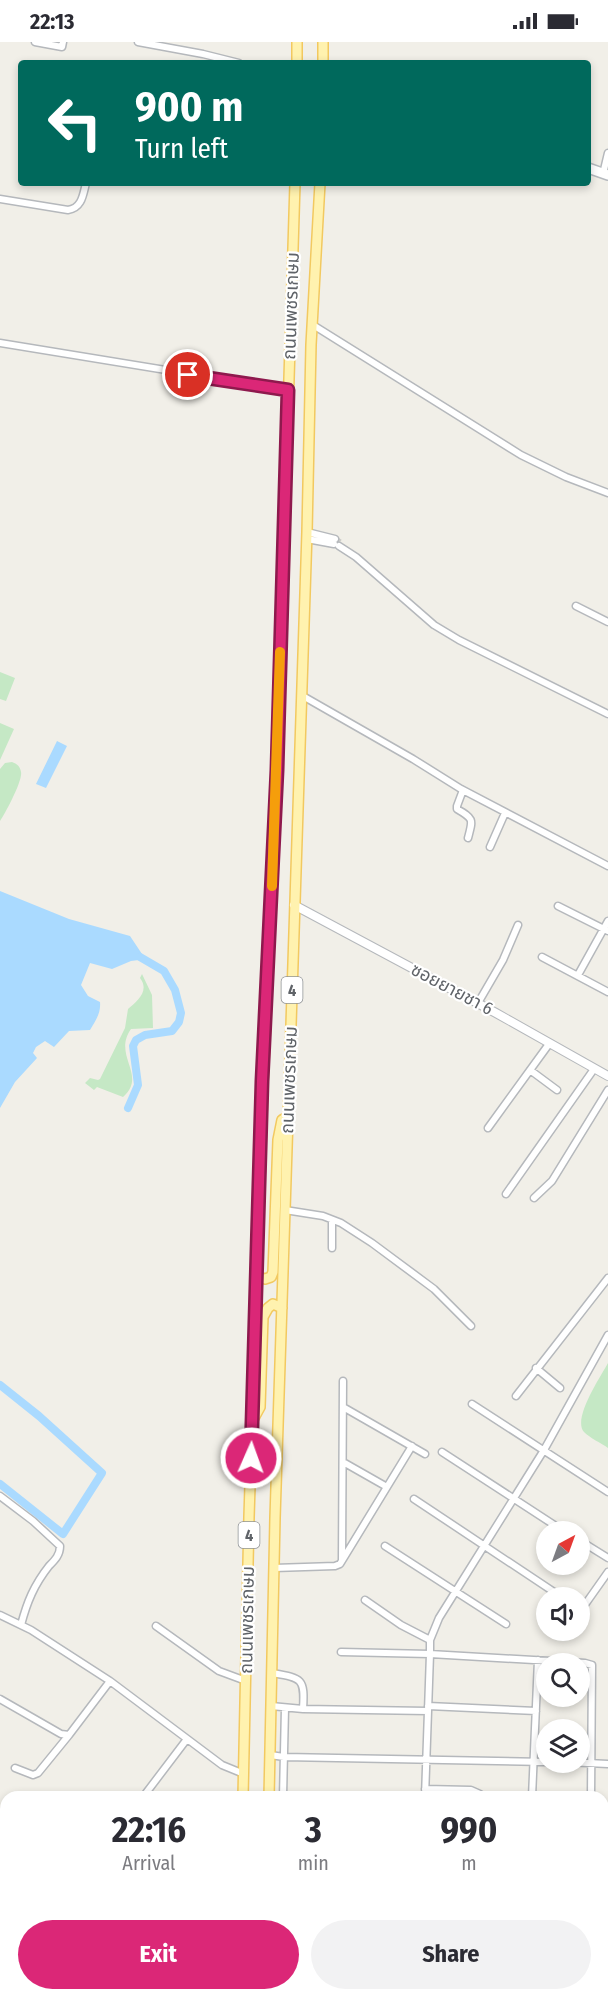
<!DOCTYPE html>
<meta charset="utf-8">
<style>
body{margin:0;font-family:"Fira Sans Condensed","Noto Sans Thai",sans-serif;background:#f2f2f3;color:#2b2b33;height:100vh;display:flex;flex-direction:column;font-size:22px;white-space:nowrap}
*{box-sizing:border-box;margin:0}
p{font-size:20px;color:#7c7c81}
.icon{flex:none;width:33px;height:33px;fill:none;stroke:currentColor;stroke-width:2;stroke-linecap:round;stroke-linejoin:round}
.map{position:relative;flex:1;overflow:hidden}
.drawer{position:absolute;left:0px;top:1749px;width:609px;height:210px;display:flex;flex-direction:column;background:#fff;border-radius:18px 18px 0 0;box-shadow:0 3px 9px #0003}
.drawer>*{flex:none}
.guide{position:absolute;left:18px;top:18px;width:573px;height:126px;border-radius:6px;box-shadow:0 3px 9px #0003;background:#00695c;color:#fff;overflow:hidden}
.needle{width:39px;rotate:41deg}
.buttons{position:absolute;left:536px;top:1479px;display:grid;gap:12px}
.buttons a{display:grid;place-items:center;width:54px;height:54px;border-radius:50%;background:#fff;box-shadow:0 3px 9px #0003;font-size:30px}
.pin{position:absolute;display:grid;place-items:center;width:51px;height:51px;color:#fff;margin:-26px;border:3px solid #fff;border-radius:50%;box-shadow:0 2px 6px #0007}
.me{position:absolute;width:66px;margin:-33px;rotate:2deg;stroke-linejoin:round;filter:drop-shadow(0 0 4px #0008)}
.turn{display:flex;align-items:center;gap:21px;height:126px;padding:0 18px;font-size:27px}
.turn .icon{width:78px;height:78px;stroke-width:2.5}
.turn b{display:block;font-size:42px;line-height:51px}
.eta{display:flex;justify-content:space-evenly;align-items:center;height:102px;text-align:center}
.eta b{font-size:36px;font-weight:700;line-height:42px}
.primary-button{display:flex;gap:12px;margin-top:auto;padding:12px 18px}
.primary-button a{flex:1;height:69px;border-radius:36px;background:#db2777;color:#fff;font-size:24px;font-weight:700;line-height:69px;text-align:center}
.primary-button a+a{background:#f2f2f3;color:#2b2b33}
.status{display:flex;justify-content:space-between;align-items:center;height:42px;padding:0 30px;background:#fff;direction:ltr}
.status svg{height:16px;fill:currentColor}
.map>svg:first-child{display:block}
</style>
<div class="status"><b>22:13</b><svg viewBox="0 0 49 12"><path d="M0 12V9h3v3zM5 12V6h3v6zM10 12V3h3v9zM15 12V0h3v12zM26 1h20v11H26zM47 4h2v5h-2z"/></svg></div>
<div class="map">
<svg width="608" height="1959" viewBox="0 0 608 1959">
<rect width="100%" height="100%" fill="#f1efe8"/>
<path fill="#c5e8c5" d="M0 630 15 636 6 659 0 657Z
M0 681 14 687 0 718Z
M12 720C17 722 20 724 21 730 23 738 5 772 0 779V727L5 721Z
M142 932 152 953 153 986 131 987C112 1014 148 1033 123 1055L97 1045 94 1048 85 1041 90 1036 98 1038 100 1037 125 986 128 967C137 959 150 949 140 936Z
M608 1321V1406C601 1401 590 1396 584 1390 572 1377 601 1334 608 1321Z"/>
<path fill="#aadaff" d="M57 699 67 704 46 746 36 742Z
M0 849 69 877 130 894 142 912 139 918 131 919 112 927 90 921 81 943 88 954 100 960C101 971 96 978 90 988L69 989 54 1005 45 999 36 1005 33 1011 37 1016 15 1040 0 1066Z"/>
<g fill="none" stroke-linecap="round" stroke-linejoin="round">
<path stroke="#aadaff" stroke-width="8" d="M128 1066 138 1043 133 1004 136 998 145 993 172 989 179 980 181 971 175 948 164 929 140 915
M0 1343 39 1374 102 1431 63 1492 0 1442"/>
<path stroke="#ccccc8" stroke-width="6" stroke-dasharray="6 3" stroke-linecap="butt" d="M335 497 341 501"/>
<g stroke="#b5b8bc" stroke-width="9">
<path id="minor" d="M35 0 62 5 63 0
M138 0 203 12 239 21
M603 132 608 111
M0 157 68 168C82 166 83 153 86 141
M313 283 521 413 566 435 608 451
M0 301 288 348
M307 490 335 497
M307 497 334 502
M339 504 356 515 434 583 459 598 608 672
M576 564 608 580
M301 653 413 717 461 747 608 824
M463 748 457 764V767C474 777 473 777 468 796
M490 805 505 771
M558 864 608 889
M542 915 608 950
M578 933 608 879
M478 961 503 918 518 883
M530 1028 557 1048
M488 1086 549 1002
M506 1152 594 1027
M534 1156 552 1139 608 1048
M285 1168 323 1174 341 1181 372 1201 434 1247 471 1284
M332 1206V1178
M536 1326 560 1346
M516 1354 608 1236
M472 1362 608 1450
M343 1365 425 1412
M442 1410 565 1490
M343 1420 387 1445
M0 1454 33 1479 60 1504C60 1513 55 1518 49 1524 34 1543 27 1560 21 1583
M414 1457 563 1556
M579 1498 608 1516
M385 1504 506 1582
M342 1518 343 1339
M274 1526 335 1524 340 1522 412 1404
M365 1558 401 1583 430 1598 439 1576 544 1408 608 1293
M579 1565 584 1564 608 1530
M0 1573 31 1588 110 1639 222 1723 244 1732
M156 1584 219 1629 246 1639
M430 1598V1612L585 1621 592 1623 591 1755
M341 1610 430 1612 425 1755
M272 1631C302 1636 305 1636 303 1667
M0 1657 61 1692 69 1693 110 1639
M271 1664 303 1667 428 1669
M428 1664 536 1669
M270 1713 284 1715 546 1720
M567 1720 608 1722
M15 1726 33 1733 38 1731 69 1693
M425 1747 471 1748 480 1752 481 1755
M143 1755 187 1697
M283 1755 285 1666
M532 1755 538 1618
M603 1860 608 1862
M603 1934 608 1935
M382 1953 436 1959
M487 1953 508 1959
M262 1954 297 1959
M100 1959 103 1953
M534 1959 536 1953"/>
</g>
<g stroke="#b5b8bc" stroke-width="10">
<path id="tertiary" d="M294 863 496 971 608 1034"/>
</g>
<g stroke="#b6babf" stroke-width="12">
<path id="secondary" d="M588 126 608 133"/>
</g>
<g stroke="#f2c960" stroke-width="12">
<path id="primary" d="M297 0V21
M323 0V21
M257 1235 265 1237 271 1235 273 1230 278 1098 282 1078 287 1075
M254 1376 260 1365 263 1275 268 1266 273 1262 282 1266
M243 1755 249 1475 263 1039 277 728 295 141
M269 1755 275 1476 307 490 311 303 320 141
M237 1959V1953
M262 1959V1953"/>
</g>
<use href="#minor" stroke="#fff" stroke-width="6"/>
<use href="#tertiary" stroke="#fff" stroke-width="8"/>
<use href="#secondary" stroke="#fff" stroke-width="9"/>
<use href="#primary" stroke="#fff2af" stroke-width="9"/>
</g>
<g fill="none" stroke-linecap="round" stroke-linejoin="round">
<g stroke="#8e194d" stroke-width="15">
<path id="route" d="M188 333 288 348 277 728 262 1039 251 1416"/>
</g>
<use href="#route" stroke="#db2777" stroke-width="10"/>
<path stroke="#f59e0b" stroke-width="10" d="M272 844 280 610"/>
</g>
<g text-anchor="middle" stroke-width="4.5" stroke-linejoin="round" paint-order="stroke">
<g fill="#fff" stroke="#8f9295" stroke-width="1.5">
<rect x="281.5" y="935" width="21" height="26" rx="4.5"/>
<rect x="238.5" y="1480" width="21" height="26" rx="4.5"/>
</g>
<g font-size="16" font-weight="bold" fill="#5f6368">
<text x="292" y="954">4</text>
<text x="249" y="1499">4</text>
</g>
<g font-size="18" fill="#5f6368" stroke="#fff">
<text transform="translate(291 264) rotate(-88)" y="6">ถนนเพชรเกษม</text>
<text transform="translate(452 947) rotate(28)" y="6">ซอยยายชา 6</text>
<text transform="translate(289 1038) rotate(-88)" y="6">ถนนเพชรเกษม</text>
<text transform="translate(247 1578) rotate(-89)" y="6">ถนนเพชรเกษม</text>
</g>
</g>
</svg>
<div class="buttons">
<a><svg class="needle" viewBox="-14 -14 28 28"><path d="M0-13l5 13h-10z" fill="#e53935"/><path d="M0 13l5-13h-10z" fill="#7c7c81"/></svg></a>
<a><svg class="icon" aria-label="sound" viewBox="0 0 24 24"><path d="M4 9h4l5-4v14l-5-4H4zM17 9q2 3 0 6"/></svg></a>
<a><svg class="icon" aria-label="search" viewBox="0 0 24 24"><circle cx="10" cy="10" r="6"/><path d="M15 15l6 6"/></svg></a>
<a><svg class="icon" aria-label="layers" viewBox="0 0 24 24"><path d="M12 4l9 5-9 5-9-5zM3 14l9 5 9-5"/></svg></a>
</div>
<div class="pin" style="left:188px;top:333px;background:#d93025"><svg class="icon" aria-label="arrive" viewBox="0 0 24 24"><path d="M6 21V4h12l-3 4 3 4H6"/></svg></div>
<svg class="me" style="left:251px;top:1416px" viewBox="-20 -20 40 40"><circle r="17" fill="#db2777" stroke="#fff" stroke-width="3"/><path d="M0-11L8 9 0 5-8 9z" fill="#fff"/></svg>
<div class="guide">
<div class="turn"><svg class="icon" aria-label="left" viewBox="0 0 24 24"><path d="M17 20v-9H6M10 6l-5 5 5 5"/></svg><div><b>900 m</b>Turn left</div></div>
</div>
<section class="drawer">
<div class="eta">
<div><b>22:16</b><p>Arrival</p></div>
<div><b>3</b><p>min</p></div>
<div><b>990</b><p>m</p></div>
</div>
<div class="primary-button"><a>Exit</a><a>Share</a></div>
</section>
</div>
